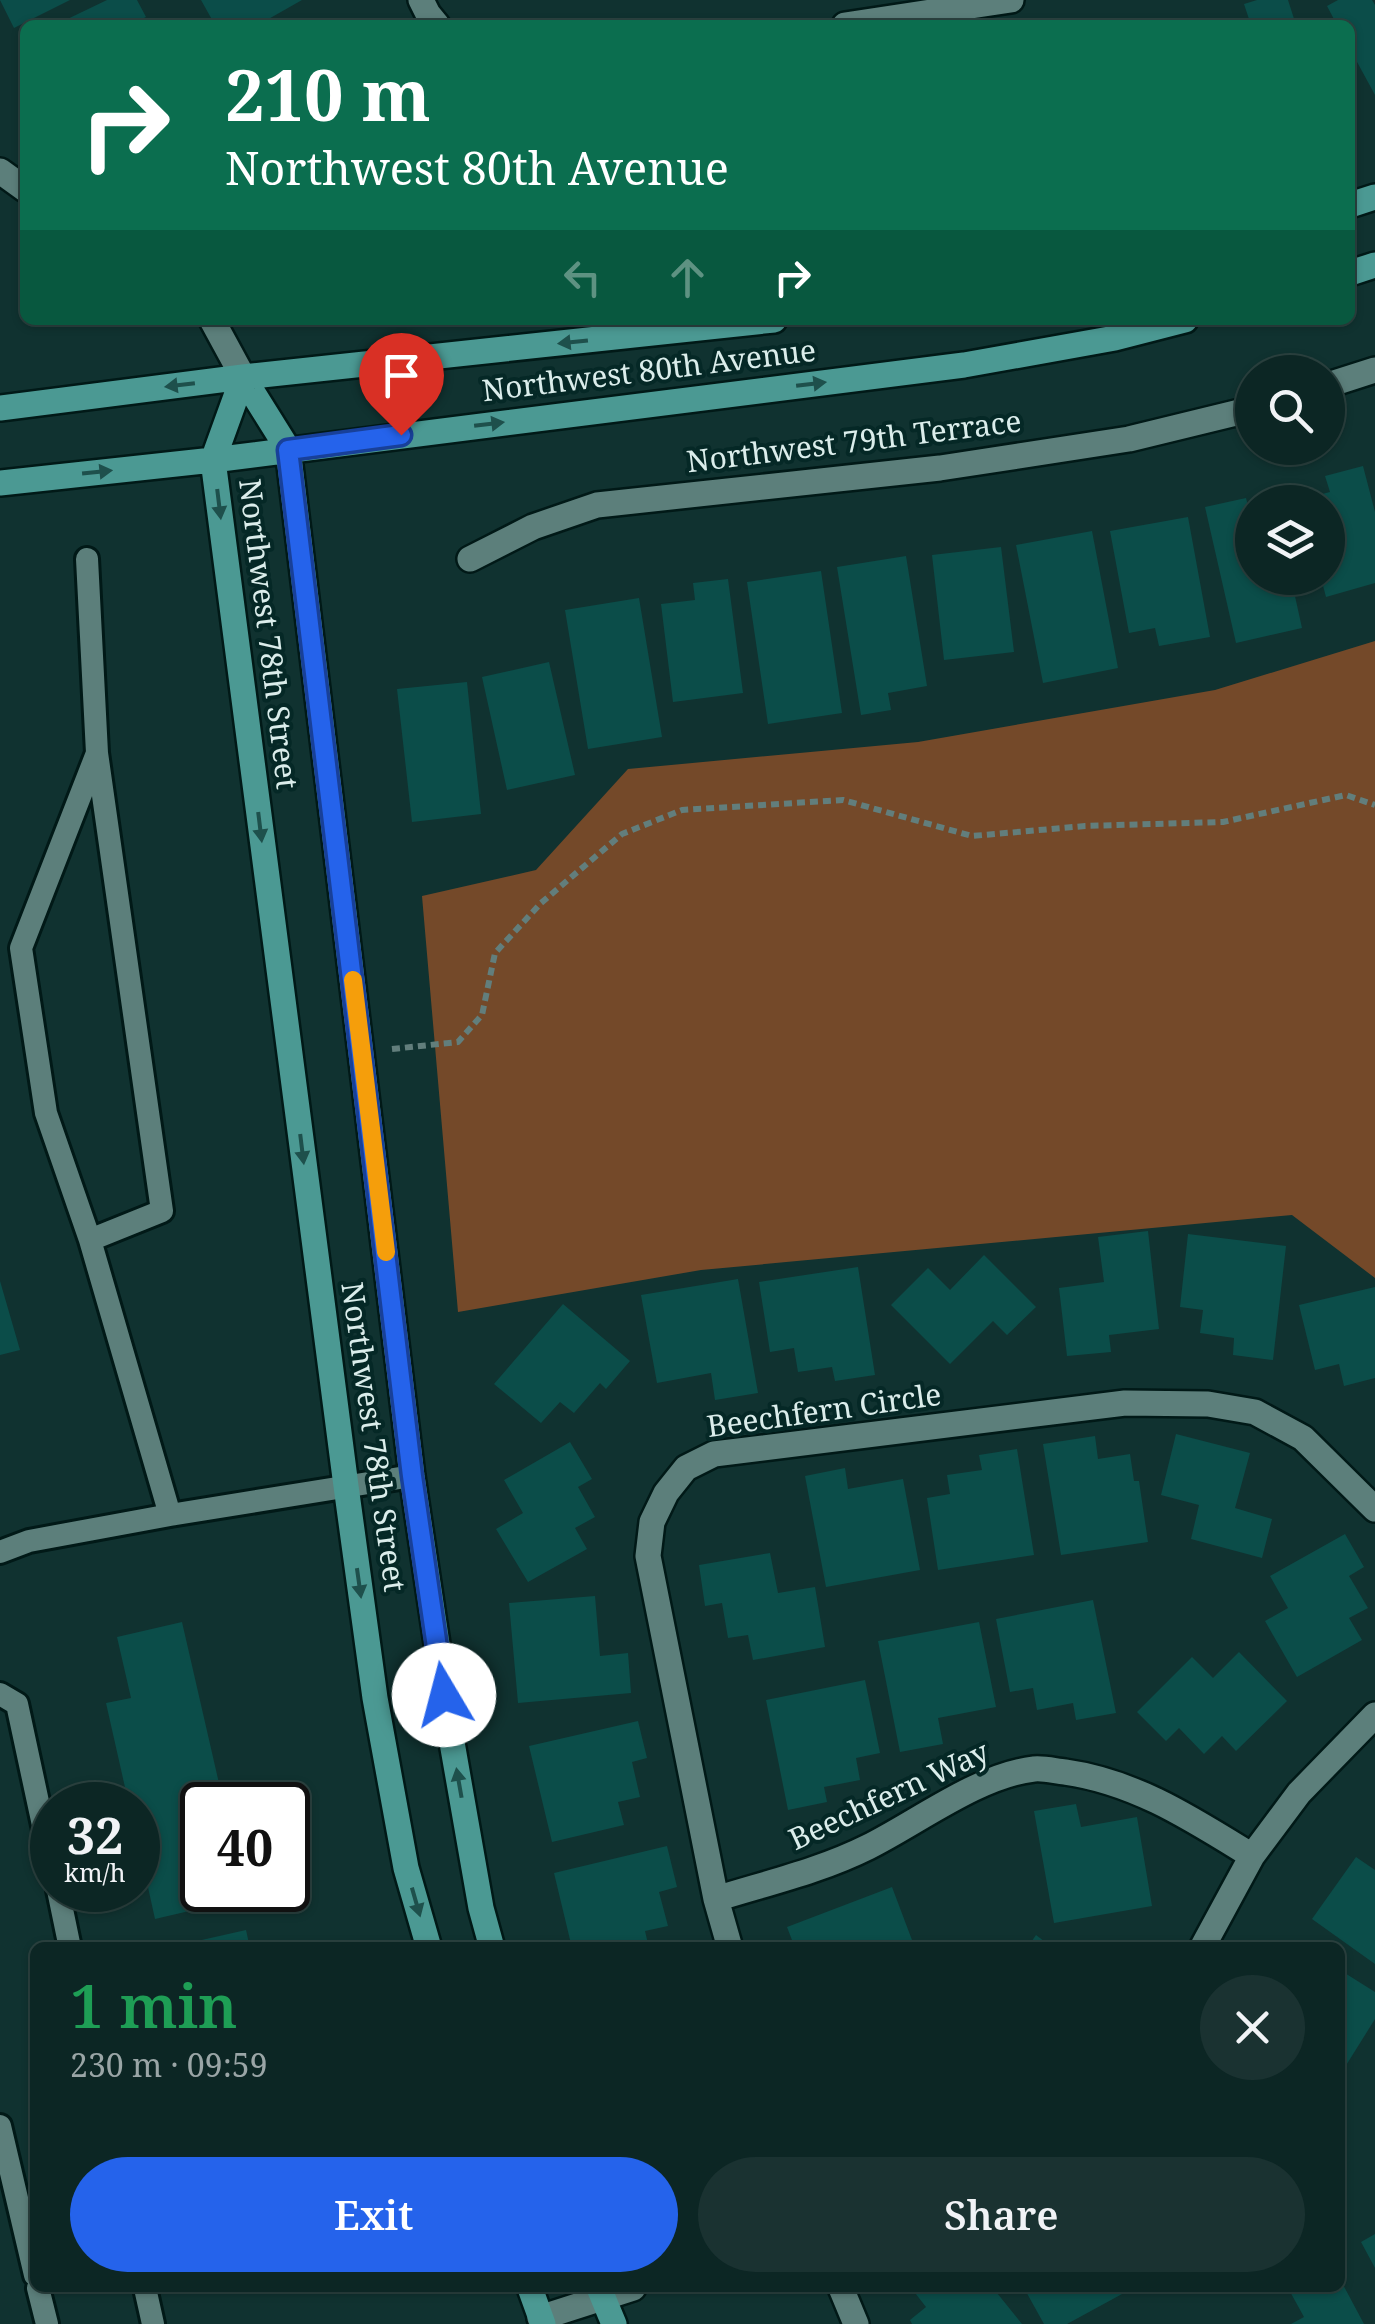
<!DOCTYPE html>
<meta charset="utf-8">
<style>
body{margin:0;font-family:"Noto Serif",serif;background:#1a3231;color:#f1f3f6;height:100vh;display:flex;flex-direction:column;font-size:38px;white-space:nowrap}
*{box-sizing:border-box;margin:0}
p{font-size:32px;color:#9aa5a6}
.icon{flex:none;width:55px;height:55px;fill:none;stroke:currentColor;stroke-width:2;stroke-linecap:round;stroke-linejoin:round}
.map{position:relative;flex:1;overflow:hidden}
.side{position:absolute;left:30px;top:1942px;width:1315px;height:350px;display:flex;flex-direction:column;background:#0c2624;border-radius:15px;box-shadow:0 2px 8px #0004,0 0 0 2px #2c4341}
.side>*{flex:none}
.banner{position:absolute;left:20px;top:20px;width:1335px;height:305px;border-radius:15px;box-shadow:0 2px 8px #0004,0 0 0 2px #2c4341;background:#0b6e4f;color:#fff;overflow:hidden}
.controls{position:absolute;left:1235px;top:355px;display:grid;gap:20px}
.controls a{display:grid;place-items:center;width:110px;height:110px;border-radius:50%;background:#0c2624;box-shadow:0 2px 8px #0004,0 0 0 2px #2c4341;font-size:50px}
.speed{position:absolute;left:30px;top:1782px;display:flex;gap:20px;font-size:50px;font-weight:700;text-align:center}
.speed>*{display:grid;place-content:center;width:130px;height:130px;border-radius:50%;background:#0c2624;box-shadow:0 2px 8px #0004,0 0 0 2px #2c4341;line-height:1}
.speed small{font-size:25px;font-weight:400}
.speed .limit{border:5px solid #111;border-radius:15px;background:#fff;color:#111}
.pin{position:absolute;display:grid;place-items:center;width:85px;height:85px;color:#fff;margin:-102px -42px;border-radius:50% 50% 50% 0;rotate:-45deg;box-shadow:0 0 10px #0007}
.pin .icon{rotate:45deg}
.me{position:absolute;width:110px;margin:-55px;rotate:352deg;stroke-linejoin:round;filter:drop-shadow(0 0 8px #0008)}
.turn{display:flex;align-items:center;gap:35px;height:210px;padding:0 40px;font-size:45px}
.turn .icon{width:130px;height:130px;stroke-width:2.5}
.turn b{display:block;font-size:70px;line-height:85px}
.lanes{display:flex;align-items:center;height:95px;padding:0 40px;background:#0003;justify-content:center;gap:50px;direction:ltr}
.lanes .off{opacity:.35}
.round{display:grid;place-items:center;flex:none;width:105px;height:105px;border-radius:52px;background:#1a3231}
.head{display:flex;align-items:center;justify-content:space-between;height:170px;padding:0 40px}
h1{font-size:60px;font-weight:600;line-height:75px;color:#1e9e55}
.cta{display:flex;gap:20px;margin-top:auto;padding:20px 40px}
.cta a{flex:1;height:115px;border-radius:60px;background:#2563eb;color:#fff;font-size:40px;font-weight:600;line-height:115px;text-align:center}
.cta a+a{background:#1a3231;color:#f1f3f6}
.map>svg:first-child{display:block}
</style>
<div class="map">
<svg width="1375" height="2324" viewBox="0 0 1375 2324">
<rect width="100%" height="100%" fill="#103230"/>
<path fill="#744929" d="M1375 641V1278L1292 1215 701 1270 458 1312 422 896 536 870 628 769 918 742 1215 690Z"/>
<path fill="#0b4d49" d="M0 0H70L14 28Z
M107 0H137L146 17 130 25H55Z
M201 0H302L258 25H215Z
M1257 0H1288L1296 25H1251L1244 4Z
M1338 0H1372L1375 5V95L1350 49V25H1337L1327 6Z
M1363 466 1375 512V583L1326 597 1321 578H1328V502L1295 501 1330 492 1325 476Z
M1246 498 1251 518 1252 517V578H1291L1302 628 1236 643 1205 507Z
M1188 517 1210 637 1159 646 1155 628 1129 633 1110 531Z
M1092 531 1118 668 1043 683 1016 545Z
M1001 547 1014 652 944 660 932 555Z
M906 556 927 686 888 693 891 710 861 715 837 567Z
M821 571 842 713 768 724 747 582Z
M728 579 743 693 673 702 661 604 695 600 693 583Z
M639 598 662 737 588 749 565 610Z
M549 662 575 775 507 790 482 677Z
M467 682 481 814 412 822 397 689Z
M1148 1231 1159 1329 1109 1335 1111 1352 1067 1356 1059 1288 1104 1282 1098 1237Z
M1188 1234 1286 1246 1273 1360 1233 1355 1234 1338 1200 1333 1203 1310 1180 1307Z
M984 1255 1036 1307 1007 1335 993 1321 950 1364 891 1305 928 1268 950 1290Z
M858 1267 875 1375 835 1381 832 1367 798 1372 794 1348 770 1352 759 1282Z
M738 1279 758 1393 715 1400 711 1373 657 1383 641 1295Z
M0 1281 20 1350 0 1355Z
M1375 1287V1378L1344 1386 1339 1364 1315 1370 1299 1305Z
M563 1304 630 1361 606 1389 600 1383 574 1413 560 1402 541 1423 494 1384Z
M1176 1434 1250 1453 1235 1508 1272 1519 1262 1558 1191 1539 1199 1505 1161 1495Z
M1095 1436 1098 1459 1130 1454 1134 1481H1139L1148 1542 1061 1555 1043 1444Z
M570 1442 592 1479 578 1487 595 1517 575 1528 587 1549 528 1582 496 1529 523 1513 504 1480Z
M1017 1449 1034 1555 938 1570 927 1498 950 1494 947 1475 982 1470 979 1455Z
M845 1468 848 1489 903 1479 920 1570 826 1587 805 1476Z
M1345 1534 1364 1567 1349 1576 1368 1608 1349 1618 1362 1640 1297 1677 1265 1621 1288 1608 1270 1576Z
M770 1553 778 1593 815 1587 825 1647 753 1660 748 1635 728 1638 722 1603 705 1606 699 1565Z
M595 1596 600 1656 628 1653 631 1693 518 1703 509 1603Z
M1093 1600 1116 1713 1076 1720 1073 1703 1037 1710 1033 1688 1010 1692 996 1619Z
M182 1622 224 1805H202V1890H243L245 1898 155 1919 138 1842V1805H129L106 1703 131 1698 117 1637Z
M979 1622 996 1707 938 1718 943 1744 900 1752 878 1641Z
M1239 1652 1287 1701 1236 1751 1222 1736 1204 1754 1179 1728 1166 1741 1137 1712 1192 1657 1213 1678Z
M865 1680 880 1753 856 1758 860 1780 824 1787 827 1802 788 1810 766 1700Z
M638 1721 647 1758 632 1762 640 1797 618 1802 624 1825 552 1842 529 1746Z
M1076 1804 1081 1827 1137 1817 1152 1906 1054 1923 1034 1811Z
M667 1846 677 1887 659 1892 668 1926 645 1931 649 1948H572L554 1873Z
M1356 1857 1375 1870V1964L1312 1919Z
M892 1887 915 1948H795L787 1927Z
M246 1930 250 1948H175V1946Z
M1036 1935 1053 1948H1027Z
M1340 1970 1375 1992V2019L1340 2075Z
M1375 2234V2268L1361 2242Z
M1340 2279 1364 2324H1291L1304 2317 1288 2288H1340Z
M915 2288H993L1022 2324H912L910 2320 926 2307 912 2289Z
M1024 2288H1133L1067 2324H1044Z"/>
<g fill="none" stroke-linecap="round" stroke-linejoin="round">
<g stroke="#011917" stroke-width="28">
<path id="lane" d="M87 559 97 753 162 1211 90 1240
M97 753 21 948 46 1113 90 1240 170 1515
M0 1552 29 1541 170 1515 412 1476
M0 1694 17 1704 52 1867
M58 1890 70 1948
M0 2126 35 2275
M38 2288 47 2324
M145 2288 153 2324"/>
</g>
<g stroke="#011917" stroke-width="30">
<path id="street" d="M421 0 428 14 437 25
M845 25 1011 0
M0 171 25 189
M212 320 243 377
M1328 385 1375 370
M470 559 533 527 597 505 940 468 1129 439 1252 409
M716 1899C767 1883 820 1871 868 1847 918 1822 979 1775 1034 1769 1044 1768 1055 1771 1065 1772 1136 1782 1192 1819 1252 1856
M730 1948 716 1899 648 1556 652 1522 666 1493 686 1468 714 1454 1125 1403 1208 1404 1255 1412 1303 1438 1375 1509
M1202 1948 1252 1856 1299 1793 1375 1715
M841 2288 856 2324
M540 2318 633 2288"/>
</g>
<g stroke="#011917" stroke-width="30">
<path id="secondary" d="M1350 205 1375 197
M1350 273 1375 265
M243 377 288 449 412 1476 450 1731 481 1908 492 1948
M243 377 213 460 346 1486 375 1698 406 1868 429 1948
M0 408 243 377 774 320
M0 483 213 460 964 365 1115 338 1185 320
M530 2288 543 2324
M599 2288 614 2324"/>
</g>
<path stroke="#627e7c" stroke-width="6" stroke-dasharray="8 5" stroke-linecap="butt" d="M392 1049 458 1042 482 1015 495 953 541 903 622 834 682 810 843 800 972 836 1085 826 1223 822 1346 795 1375 805"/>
<use href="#lane" stroke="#5c7f7b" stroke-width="22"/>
<use href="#street" stroke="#5c7f7b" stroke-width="25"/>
<use href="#secondary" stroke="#4b9993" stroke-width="25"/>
</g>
<defs><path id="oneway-solid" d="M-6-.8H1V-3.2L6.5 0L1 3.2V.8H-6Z" transform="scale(2.5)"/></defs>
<g fill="#1e504c">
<use href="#oneway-solid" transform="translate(573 342) rotate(174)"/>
<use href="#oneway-solid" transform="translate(811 384) rotate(-7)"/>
<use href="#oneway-solid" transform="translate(180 385) rotate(173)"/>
<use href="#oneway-solid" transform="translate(489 424) rotate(-7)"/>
<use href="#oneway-solid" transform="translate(97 472) rotate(-6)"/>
<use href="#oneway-solid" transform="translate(219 504) rotate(83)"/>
<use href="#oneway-solid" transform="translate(260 827) rotate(83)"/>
<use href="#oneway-solid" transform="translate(302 1149) rotate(83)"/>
<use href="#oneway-solid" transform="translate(359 1583) rotate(82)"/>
<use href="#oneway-solid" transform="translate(459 1783) rotate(-100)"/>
<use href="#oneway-solid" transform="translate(416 1902) rotate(74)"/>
</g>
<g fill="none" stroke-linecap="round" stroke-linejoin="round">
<g stroke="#184099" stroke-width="25">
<path id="route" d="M401 435 288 450 412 1476 444 1695"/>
</g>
<use href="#route" stroke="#2563eb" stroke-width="18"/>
<path stroke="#f59e0b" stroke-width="18" d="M353 980 386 1252"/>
</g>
<g text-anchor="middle" stroke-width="8" stroke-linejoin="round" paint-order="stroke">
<g font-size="30" fill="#dbedeb" stroke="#052826">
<text transform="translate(649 371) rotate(-7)" y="10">Northwest 80th Avenue</text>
<text transform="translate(854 442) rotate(-7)" y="10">Northwest 79th Terrace</text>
<text transform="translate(268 634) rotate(83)" y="10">Northwest 78th Street</text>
<text transform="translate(824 1411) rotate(-8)" y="10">Beechfern Circle</text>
<text transform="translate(373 1437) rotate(82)" y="10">Northwest 78th Street</text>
<text transform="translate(889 1796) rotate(-25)" y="10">Beechfern Way</text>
</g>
</g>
</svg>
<div class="controls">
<a><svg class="icon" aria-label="search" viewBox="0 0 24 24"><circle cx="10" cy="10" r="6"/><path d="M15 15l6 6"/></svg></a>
<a><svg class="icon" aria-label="layers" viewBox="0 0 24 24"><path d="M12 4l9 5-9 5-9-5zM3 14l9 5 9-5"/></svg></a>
</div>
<div class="speed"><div>32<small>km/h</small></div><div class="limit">40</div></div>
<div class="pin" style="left:401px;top:435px;background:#d93025"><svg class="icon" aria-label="arrive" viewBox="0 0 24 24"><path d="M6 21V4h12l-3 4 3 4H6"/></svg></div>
<svg class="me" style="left:444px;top:1695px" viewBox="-20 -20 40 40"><circle r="19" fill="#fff"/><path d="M0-13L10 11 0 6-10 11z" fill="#2563eb"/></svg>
<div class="banner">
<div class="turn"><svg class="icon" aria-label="right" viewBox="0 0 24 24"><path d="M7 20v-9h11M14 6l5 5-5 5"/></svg><div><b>210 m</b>Northwest 80th Avenue</div></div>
<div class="lanes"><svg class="icon off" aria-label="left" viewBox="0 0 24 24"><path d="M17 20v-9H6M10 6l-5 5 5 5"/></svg><svg class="icon off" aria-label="ahead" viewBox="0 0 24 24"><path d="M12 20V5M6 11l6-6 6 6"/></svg><svg class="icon" aria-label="right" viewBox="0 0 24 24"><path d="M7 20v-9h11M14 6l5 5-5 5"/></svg></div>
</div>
<section class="side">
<div class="head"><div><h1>1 min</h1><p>230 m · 09:59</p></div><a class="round"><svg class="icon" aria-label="close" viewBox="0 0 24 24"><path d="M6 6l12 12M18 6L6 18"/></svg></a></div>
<div class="cta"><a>Exit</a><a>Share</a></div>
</section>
</div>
